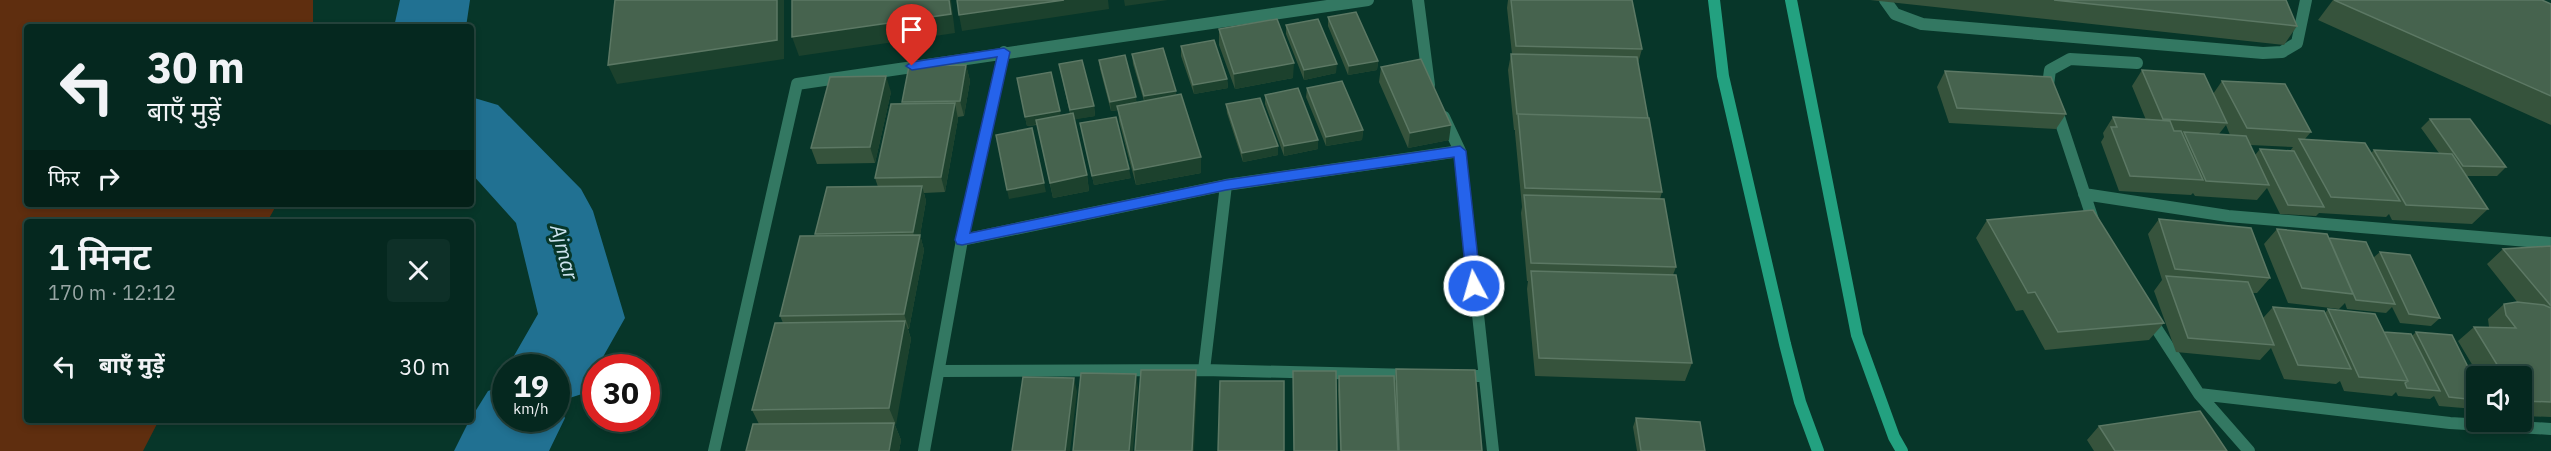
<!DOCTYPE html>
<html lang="hi">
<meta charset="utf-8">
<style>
body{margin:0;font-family:"IBM Plex Sans","Noto Sans Devanagari",sans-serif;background:#0e3028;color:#f1f3f6;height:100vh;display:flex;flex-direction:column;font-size:22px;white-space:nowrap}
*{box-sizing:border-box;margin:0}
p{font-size:20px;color:#97a6a4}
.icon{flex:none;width:33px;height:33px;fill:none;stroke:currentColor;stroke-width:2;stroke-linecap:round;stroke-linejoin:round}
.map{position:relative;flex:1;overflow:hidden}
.sheet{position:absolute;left:24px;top:219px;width:450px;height:204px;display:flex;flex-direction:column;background:#05281f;border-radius:6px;box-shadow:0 3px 9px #0003,0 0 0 2px #26443d}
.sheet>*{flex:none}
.guide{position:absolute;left:24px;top:24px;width:450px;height:183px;border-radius:6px;box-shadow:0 3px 9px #0003,0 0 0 2px #26443d;background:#05281f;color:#f1f3f6;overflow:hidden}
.buttons{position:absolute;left:2466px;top:366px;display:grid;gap:12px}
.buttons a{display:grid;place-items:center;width:66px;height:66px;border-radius:6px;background:#05281f;box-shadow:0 3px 9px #0003,0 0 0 2px #26443d;font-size:30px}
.speed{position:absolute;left:492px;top:354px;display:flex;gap:12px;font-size:30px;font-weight:700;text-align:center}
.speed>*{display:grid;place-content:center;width:78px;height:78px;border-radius:50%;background:#05281f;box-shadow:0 3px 9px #0003,0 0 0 2px #26443d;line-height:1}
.speed small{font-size:15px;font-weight:400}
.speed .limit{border:9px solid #d22;background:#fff;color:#111}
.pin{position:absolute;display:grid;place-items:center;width:51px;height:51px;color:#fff;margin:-62px -26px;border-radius:50% 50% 50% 0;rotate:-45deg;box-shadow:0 0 6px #0007}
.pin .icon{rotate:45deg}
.me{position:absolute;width:66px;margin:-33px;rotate:354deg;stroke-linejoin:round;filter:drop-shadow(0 0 4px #0008)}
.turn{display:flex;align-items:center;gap:21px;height:126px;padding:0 24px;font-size:27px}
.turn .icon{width:78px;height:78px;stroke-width:2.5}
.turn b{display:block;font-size:42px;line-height:51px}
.then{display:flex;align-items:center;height:57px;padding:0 24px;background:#0003;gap:12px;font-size:22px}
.round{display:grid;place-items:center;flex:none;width:63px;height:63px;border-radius:6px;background:#0e3028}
.headline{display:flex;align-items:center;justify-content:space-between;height:102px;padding:0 24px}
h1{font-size:36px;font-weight:600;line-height:45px}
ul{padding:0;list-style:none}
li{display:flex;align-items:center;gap:18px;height:90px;padding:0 24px}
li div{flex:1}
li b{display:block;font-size:22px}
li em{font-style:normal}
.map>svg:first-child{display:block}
</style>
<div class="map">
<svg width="2551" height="451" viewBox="0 0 2551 451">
<rect width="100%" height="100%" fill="#073629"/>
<path fill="#5f2e0f" d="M0 0H313V27H27V204H277L267 222H27V420H159L143 451H0Z"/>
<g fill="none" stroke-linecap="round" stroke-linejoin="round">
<path fill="#217192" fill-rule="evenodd" d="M400 0H470L466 27H394Z
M471 97 498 105 581 189 593 211 625 318 582 394 557 402 565 418 549 451H454L468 423 488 391 506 385V418H556V368H507L538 314 516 223 471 173Z"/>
<path stroke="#337862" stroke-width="12" d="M1418 0 1429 85
M1885 0 1895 14 1922 24 2263 53 2282 52 2297 43 2306 0
M2050 92 2048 85 2050 70 2070 59 2137 63
M2056 108 2095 226
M1444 117 1460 151 1493 451
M2084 194 2228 216 2551 243
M962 240 1226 185 1460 151
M2149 317 2199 394 2249 451
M1204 370 1226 185
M939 371 1204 370 1412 375
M1459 376H1484
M2199 394 2450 423 2551 429
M714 451 797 84 1368 0
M924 451 962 240 1004 52"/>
<path stroke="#23a180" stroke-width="12" d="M1714 0 1723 76 1785 344 1800 402 1818 451
M1791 0 1857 335 1894 437 1902 451"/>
</g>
<path fill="#36533c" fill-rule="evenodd" d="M1508 0H1632L1642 49 1638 63 1662 192 1660 199 1676 267 1673 275 1692 363 1685 381 1535 376 1527 289 1528 281H1527L1521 213 1522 207 1515 133V130H1514L1508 70 1511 54H1512L1507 8Z
M1870 0H2286L2297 26 2284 45Z
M2333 0H2542L2551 4V125L2318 20Z
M1328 17 1378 61 1377 70 1348 75 1328 26Z
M1286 25 1336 73 1304 80 1286 34Z
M1219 29 1293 78 1235 89 1219 45Z
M1181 46 1227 79 1228 88 1194 94 1181 56Z
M1132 54 1176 95 1201 173 1136 185 1119 121 1118 110 1111 111 1100 69 1099 60 1137 102 1144 101 1133 64Z
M1059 64 1094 106 1095 116 1074 119 1087 175 1089 191 1053 198 1037 125 1027 126 1017 78 1060 115 1070 114Z
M966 65 970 81 964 116 958 117V119L945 192 924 193 926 201 920 235 924 250 909 329H908L911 339 895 425 901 440 899 451H746L759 424 752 410 783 323 780 316 816 236 815 234 878 187 875 178 902 104V102Z
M1381 67 1449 140 1408 148 1379 82Z
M2142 70 2213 94 2222 81 2311 132 2305 139 2371 153 2374 150 2439 153 2421 128 2430 119 2506 167 2497 176H2467L2488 209 2472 224 2392 220 2389 214 2386 217 2319 213 2316 216 2280 214 2267 188 2257 200 2195 196 2193 193 2191 195 2119 191 2101 142 2104 137 2103 133 2113 117 2146 120 2132 86ZM2226 125 2230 135 2219 134ZM2250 145 2293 147 2290 151 2260 149 2255 155Z
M1945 71 2066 114 2056 129 1949 123 1937 87Z
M1307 88 1363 130 1362 140 1326 146 1306 97Z
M891 92 875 163 817 164 811 148Z
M1265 95 1318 149 1284 156 1265 104Z
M1226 104 1278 155 1243 162 1227 113Z
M1080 123 1131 178 1094 185Z
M2159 219 2270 278 2257 293H2252L2263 318 2273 307 2325 313 2328 309 2384 332 2412 336 2416 332 2476 383V408L2475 409 2439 406 2434 396 2430 399 2398 396 2396 392 2392 396 2344 391 2340 381 2336 384 2284 379 2271 348 2260 360 2176 352 2154 291 2162 280 2148 234Z
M1987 220 2164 323 2149 340 2045 350 2023 310 2016 311 1976 238Z
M2277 229 2329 238 2373 258 2380 252 2440 318 2431 326 2400 323 2392 307 2386 313 2347 309 2345 303 2339 309 2288 303 2264 244Z
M2551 246V417L2522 416V376H2479L2458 341 2474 327H2489L2488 319 2504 304 2518 303 2487 264 2503 249Z
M1396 369 1482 451H1340L1338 390 1339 376 1395 383Z
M1636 418 1705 451H1637L1633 427Z
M2099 426 2227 451H2094L2087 440Z"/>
<path fill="#1c412d" d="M777 0H784V59L617 84 608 65Z
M949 0H951L955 33 799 56 792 37Z
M1064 0H1108L1109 9 962 31 959 15Z
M1124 0H1168L1125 6Z
M1378 61 1377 70 1348 75 1349 66Z
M1294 63 1293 78 1235 89 1234 74Z
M1337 64 1336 73 1304 80V70Z
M966 65 970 81 964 116 960 101Z
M886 76 891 92 875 163 870 147Z
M1227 79 1228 88 1194 94 1193 85Z
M1176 91V100L1145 106 1144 96Z
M1136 97 1137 106H1117L1118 110 1111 111 1110 102Z
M955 103 958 119 945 192 941 177Z
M1094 106 1095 116 1072 120 1070 110Z
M1060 111 1061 120 1027 126 1025 117Z
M1451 125 1449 140 1408 148 1410 133Z
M1363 130 1362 140 1326 146V137Z
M1318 140V149L1284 156V146Z
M1278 146V155L1243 162 1242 153Z
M1201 157V173L1136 185 1134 170Z
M1129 169 1131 178 1094 185 1092 176Z
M1087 175 1089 191 1053 198 1050 183Z
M1044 183 1046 192 1009 199 1007 190Z
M922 186 926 201 920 235 924 250 909 329 904 314 917 247 913 232Z
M905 321 911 339 896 425 889 408Z
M1196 370 1197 385 1194 451H1192Z
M1136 374 1138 388 1133 451H1129Z
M1074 378 1077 392 1070 451H1065Z
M894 423 901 440 899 451H889Z"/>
<path fill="#46634e" stroke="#5c7864" stroke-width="1.5" d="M615 0H777V40L608 65Z
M792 0H949L951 14 792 37Z
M957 0H1064L959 15Z
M1511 0H1632L1642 49 1516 46Z
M2054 0H2286L2297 26Z
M2334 0H2542L2551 4V96Z
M1356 12 1378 61 1349 66 1328 17Z
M1277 19 1294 63 1234 74 1219 29Z
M1318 19 1337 64 1304 70 1286 25Z
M1214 40 1227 79 1193 85 1181 46Z
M1163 48 1176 91 1144 96 1132 54Z
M1511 54 1637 57 1648 118 1517 114Z
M1125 55 1136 97 1110 102 1099 60Z
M1421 59 1451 125 1410 133 1381 67Z
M1082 60 1094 106 1070 110 1059 64Z
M966 65 960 101 902 102 909 66Z
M2142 70 2204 74 2227 123 2163 119Z
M1945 71 2051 77 2066 114 1957 108Z
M1051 72 1060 111 1025 117 1017 78Z
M886 76 870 147 811 148 830 77Z
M1342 81 1363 130 1326 137 1307 88Z
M2222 81 2285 84 2311 132 2247 128Z
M1298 88 1318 140 1284 146 1265 95Z
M1181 94 1201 157 1134 170 1117 106Z
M1260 98 1278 146 1242 153 1226 104Z
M955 103 941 177 875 178 891 104Z
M1073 113 1087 175 1050 183 1036 120Z
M1518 114 1649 118 1662 192 1525 188Z
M1116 117 1129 169 1092 176 1080 123Z
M2113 117 2170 121 2174 131H2181L2203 180 2130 176 2111 127H2117Z
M2430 119H2470L2506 167 2463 166Z
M1032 128 1044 183 1007 190 996 135Z
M2184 132 2246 136 2269 185 2206 181Z
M2299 139 2365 143 2400 201 2331 197Z
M2260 149 2294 151 2324 207 2288 205Z
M2374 150 2452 154 2488 209 2406 205Z
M922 186 913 232 815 234 827 187Z
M1524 195 1664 199 1676 267 1531 263Z
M2093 210 2164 323 2058 332 2035 292 2028 293 1987 220Z
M2159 219 2251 228 2270 278 2175 269Z
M2277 229 2327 234 2353 294 2302 288Z
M920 235 904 314 780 316 800 236Z
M2329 238 2366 242 2395 304 2356 300Z
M2551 246V306L2503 249Z
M2380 252 2410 255 2440 318 2409 314Z
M1531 271 1676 275 1692 363 1539 358Z
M2166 276 2248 282 2274 345 2188 338Z
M2517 302 2544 305 2551 308V402L2522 401V376H2504L2474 327 2516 328 2506 315 2504 304Z
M2273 307 2324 311 2351 369 2298 365Z
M2328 309 2375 314 2408 381 2359 377Z
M905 321 889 408 752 410 775 323Z
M2384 332 2411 334 2440 391 2407 388 2405 383 2408 381Z
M2416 332 2452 335 2476 383V400L2449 397Z
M1396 369 1475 370 1482 451H1399Z
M1141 370H1196L1192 451H1135Z
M1293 371H1336L1337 451H1294Z
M1081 373 1136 374 1129 451H1073Z
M1339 376H1394L1398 451H1341Z
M1023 377 1074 378 1065 451H1012Z
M1220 381H1284V451H1218Z
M2200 411 2227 451H2115L2099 426Z
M1636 418 1700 422 1705 451H1641Z
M894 423 889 451H746L753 424Z"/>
<path fill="#2563eb" stroke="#184099" stroke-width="1.5" d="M1004 48 1010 52 970 233 1226 180 1460 146 1466 151 1481 286 1479 290H1469L1467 286 1454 157 1226 190 962 245 957 244 955 240 997 57 912 70 906 66 912 62Z"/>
<g text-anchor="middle" stroke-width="6" stroke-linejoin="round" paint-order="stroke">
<g font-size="21" font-style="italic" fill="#cee4f0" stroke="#073629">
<text transform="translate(564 252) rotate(75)" y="7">Ajmar</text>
</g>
</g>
</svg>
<div class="buttons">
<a><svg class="icon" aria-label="sound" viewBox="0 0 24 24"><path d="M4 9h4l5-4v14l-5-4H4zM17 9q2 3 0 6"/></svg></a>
</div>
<div class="speed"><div>19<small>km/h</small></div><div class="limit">30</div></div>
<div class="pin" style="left:912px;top:66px;background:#d93025"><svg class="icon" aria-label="arrive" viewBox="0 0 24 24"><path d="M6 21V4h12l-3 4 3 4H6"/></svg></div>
<svg class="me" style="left:1474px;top:286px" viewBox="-20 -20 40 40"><circle r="17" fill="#2563eb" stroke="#fff" stroke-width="3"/><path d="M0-11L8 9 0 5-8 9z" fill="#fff"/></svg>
<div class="guide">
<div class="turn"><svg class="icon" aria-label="left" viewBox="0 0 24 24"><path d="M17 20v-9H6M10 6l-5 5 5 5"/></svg><div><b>30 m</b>बाएँ मुड़ें</div></div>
<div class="then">फिर<svg class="icon" aria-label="right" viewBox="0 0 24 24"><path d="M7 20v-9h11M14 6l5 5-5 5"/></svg></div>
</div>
<section class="sheet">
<div class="headline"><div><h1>1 मिनट</h1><p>170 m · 12:12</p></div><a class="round"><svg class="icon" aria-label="close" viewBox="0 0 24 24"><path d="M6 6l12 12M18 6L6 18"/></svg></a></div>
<ul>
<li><svg class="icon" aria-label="left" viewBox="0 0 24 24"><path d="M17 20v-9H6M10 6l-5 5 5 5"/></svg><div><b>बाएँ मुड़ें</b></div><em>30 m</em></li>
</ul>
</section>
</div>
